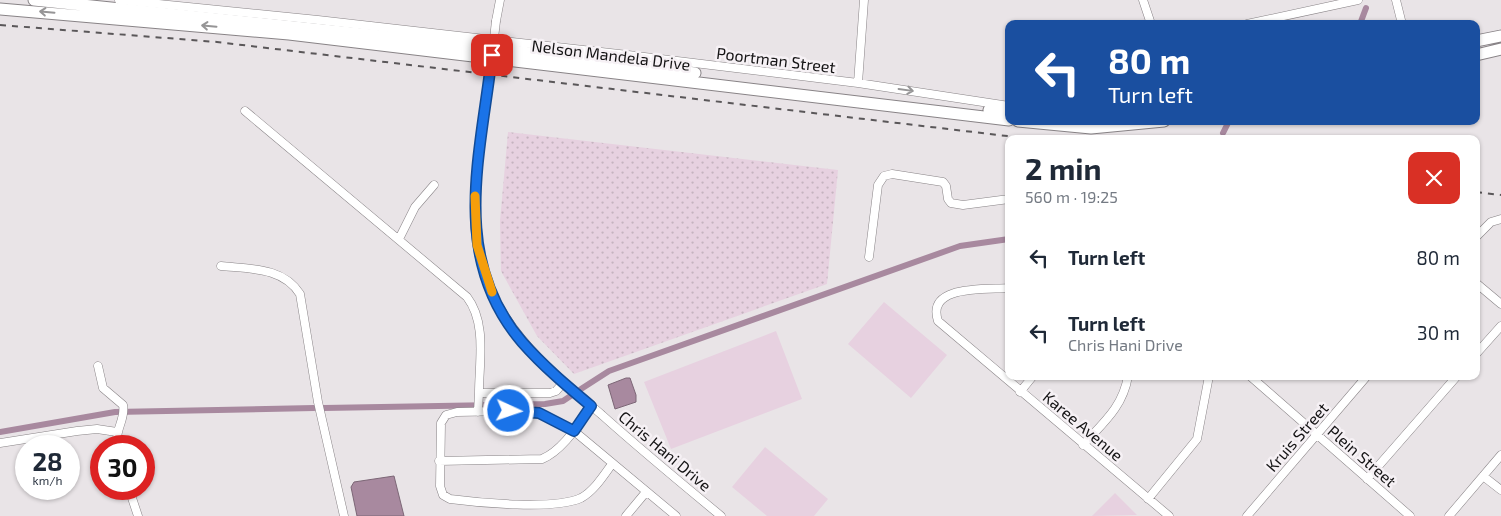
<!DOCTYPE html>
<meta charset="utf-8">
<style>
body{margin:0;font-family:"Exo 2",sans-serif;background:#f6f6f7;color:#1f2937;height:100vh;display:flex;flex-direction:column;font-size:19px;white-space:nowrap}
*{box-sizing:border-box;margin:0}
p{font-size:16px;color:#747a83}
.icon{flex:none;width:28px;height:28px;fill:none;stroke:currentColor;stroke-width:2;stroke-linecap:round;stroke-linejoin:round}
.map{position:relative;flex:1;overflow:hidden}
.panel{position:absolute;left:1005px;top:135px;width:475px;height:245px;display:flex;flex-direction:column;background:#fff;border-radius:10px;box-shadow:0 1px 4px #0004}
.panel>*{flex:none}
.hud{position:absolute;left:1005px;top:20px;width:475px;height:105px;border-radius:10px;box-shadow:0 1px 4px #0004;background:#1a4fa0;color:#fff;overflow:hidden}
.speed{position:absolute;left:15px;top:435px;display:flex;gap:10px;font-size:25px;font-weight:700;text-align:center}
.speed>*{display:grid;place-content:center;width:65px;height:65px;border-radius:50%;background:#fff;box-shadow:0 1px 4px #0004;line-height:1}
.speed small{font-size:12px;font-weight:400}
.speed .limit{border:8px solid #d22;background:#fff;color:#111}
.pin{position:absolute;display:grid;place-items:center;width:42px;height:42px;color:#fff;margin:-21px;border-radius:10px;box-shadow:0 2px 8px #0006}
.me{position:absolute;width:55px;margin:-28px;rotate:93deg;stroke-linejoin:round;filter:drop-shadow(0 0 4px #0008)}
.turn{display:flex;align-items:center;gap:18px;height:105px;padding:0 20px;font-size:22px}
.turn .icon{width:65px;height:65px;stroke-width:2.5}
.turn b{display:block;font-size:35px;line-height:42px}
.round{display:grid;place-items:center;flex:none;width:52px;height:52px;border-radius:10px;background:#f6f6f7}
.overview{display:flex;align-items:center;justify-content:space-between;height:85px;padding:0 20px}
h1{font-size:30px;font-weight:700;line-height:38px}
ul{padding:0;list-style:none}
li{display:flex;align-items:center;gap:15px;height:75px;padding:0 20px}
li div{flex:1}
li b{display:block;font-size:19px}
li em{font-style:normal}
.map>svg:first-child{display:block}
</style>
<div class="map">
<svg width="1501" height="516" viewBox="0 0 1501 516">
<defs>
<pattern id="green-dots" width="8" height="8" patternUnits="userSpaceOnUse" patternTransform="scale(1.25)"><rect width="8" height="8" fill="#e7d1e0"/><path d="M2 2h.1M6 6h.1" fill="none" stroke="#c5b3bf" stroke-width="1.8" stroke-linecap="round"/></pattern>
</defs>
<rect width="100%" height="100%" fill="#e9e4e7"/>
<path fill="url(#green-dots)" d="M508 132 838 170 827 284 574 374 537 336 501 271 500 221Z"/>
<path fill="#e7d1e0" d="M884 302 947 355 911 398 848 344Z
M776 331 802 399 671 449 644 382Z
M765 447 828 499 814 516H767L732 487Z
M1115 493 1137 515 1092 516Z"/>
<path fill="#a8899f" stroke="#7c6676" d="M626 378H630L636 395V402L615 409 608 385Z
M394 476 404 516H357L351 487 354 482Z"/>
<g fill="none" stroke-linecap="round" stroke-linejoin="round">
<path stroke="#a8899f" stroke-width="6" d="M1360 24 1366 8
M1223 133 1229 121
M581 389 609 371 960 246 1009 239
M324 408 545 404 563 401 572 395
M0 432 115 412 314 408"/>
<g stroke="#888386" stroke-width="9">
<path id="minor" d="M119 0 318 20 628 55 858 83 1009 106
M1143 0 1151 24
M1396 0 1402 24
M496 21 500 0
M1247 24 1358 0
M858 83 864 0
M488 90C481 140 469 194 477 245 489 321 547 368 602 415 641 450 681 483 721 516
M245 111 467 297C487 323 479 362 479 393H550L556 391 563 383
M1476 237 1491 222 1501 219
M399 239 415 207 434 185
M869 257 878 185 884 176 892 174 943 182 946 186 948 199 951 203 963 205 1009 199
M221 266C250 269 283 267 300 294L318 402 344 516
M1476 283 1501 304
M1009 288C987 290 926 284 938 321L1169 516
M1476 354 1501 326
M98 366 103 388 123 405C126 420 114 429 118 446
M1250 376 1410 516
M1020 392 1033 376
M478 412 479 393
M0 443 77 431 97 429 117 432
M1083 445C1103 423 1123 407 1128 376
M439 461 542 459C563 450 578 425 591 407
M612 464C604 475 594 491 581 498 555 510 480 503 450 499L443 495 440 486 441 423 446 415 457 412 509 411 534 412 544 416 574 431 676 516
M1483 476 1501 490
M1367 479 1457 376
M129 489 138 516
M1148 499 1197 439 1209 376
M626 516 646 492
M1247 516 1367 376
M1449 516 1501 455"/>
</g>
<g stroke="#888386" stroke-width="13">
<path id="highway" d="M34 0 439 42 695 73
M0 9 289 34 1009 120
M1476 41 1501 36
M1476 55 1501 49
M989 110 1009 112
M1018 121 1091 128 1164 121"/>
</g>
<use href="#minor" stroke="#fff" stroke-width="8"/>
<use href="#highway" stroke="#fff" stroke-width="11"/>
<path stroke="#5a5759" stroke-width="2" stroke-dasharray="6 6" stroke-linecap="butt" d="M0 25 217 42 1032 139
M1476 192 1501 195"/>
<g stroke="#888386" stroke-width="9" stroke-linecap="butt">
<path id="minor-bridge" d="M488 90 496 21"/>
</g>
<use href="#minor-bridge" stroke="#fff" stroke-width="8"/>
</g>
<defs><path id="oneway-shaft" d="M-6 0H5M1.5-3L5.5 0L1.5 3" fill="none" stroke-width="1.6" stroke-linecap="round" stroke-linejoin="round" transform="scale(1.25)"/></defs>
<g stroke="#969596">
<use href="#oneway-shaft" transform="translate(47 12) rotate(-175)"/>
<use href="#oneway-shaft" transform="translate(209 26) rotate(-175)"/>
<use href="#oneway-shaft" transform="translate(906 90) rotate(8)"/>
</g>
<g fill="none" stroke-linecap="round" stroke-linejoin="round">
<g stroke="#114b97" stroke-width="12">
<path id="route" d="M492 55C481 154 449 257 522 342 543 366 567 386 591 406L574 431 539 413 509 411"/>
</g>
<use href="#route" stroke="#1a73e8" stroke-width="9"/>
<path stroke="#f59e0b" stroke-width="9" d="M475 196 477 245 492 292"/>
</g>
<g text-anchor="middle" stroke-width="5" stroke-linejoin="round" paint-order="stroke">
<g font-size="16" fill="#151415" stroke="#f6f1f5">
<text transform="translate(611 55) rotate(7)" y="6">Nelson Mandela Drive</text>
<text transform="translate(776 60) rotate(7)" y="6">Poortman Street</text>
<text transform="translate(1083 426) rotate(40)" y="6">Karee Avenue</text>
<text transform="translate(1297 437) rotate(-49)" y="6">Kruis Street</text>
<text transform="translate(665 451) rotate(40)" y="6">Chris Hani Drive</text>
<text transform="translate(1362 456) rotate(41)" y="6">Plein Street</text>
</g>
</g>
</svg>
<div class="speed"><div>28<small>km/h</small></div><div class="limit">30</div></div>
<div class="pin" style="left:492px;top:55px;background:#d93025"><svg class="icon" aria-label="arrive" viewBox="0 0 24 24"><path d="M6 21V4h12l-3 4 3 4H6"/></svg></div>
<svg class="me" style="left:509px;top:411px" viewBox="-20 -20 40 40"><circle r="17" fill="#1a73e8" stroke="#fff" stroke-width="3"/><path d="M0-11L8 9 0 5-8 9z" fill="#fff"/></svg>
<div class="hud">
<div class="turn"><svg class="icon" aria-label="left" viewBox="0 0 24 24"><path d="M17 20v-9H6M10 6l-5 5 5 5"/></svg><div><b>80 m</b>Turn left</div></div>
</div>
<section class="panel">
<div class="overview"><div><h1>2 min</h1><p>560 m · 19:25</p></div><a class="round" style="background:#d93025;color:#fff"><svg class="icon" aria-label="close" viewBox="0 0 24 24"><path d="M6 6l12 12M18 6L6 18"/></svg></a></div>
<ul>
<li><svg class="icon" aria-label="left" viewBox="0 0 24 24"><path d="M17 20v-9H6M10 6l-5 5 5 5"/></svg><div><b>Turn left</b></div><em>80 m</em></li>
<li><svg class="icon" aria-label="left" viewBox="0 0 24 24"><path d="M17 20v-9H6M10 6l-5 5 5 5"/></svg><div><b>Turn left</b><p>Chris Hani Drive</p></div><em>30 m</em></li>
</ul>
</section>
</div>
